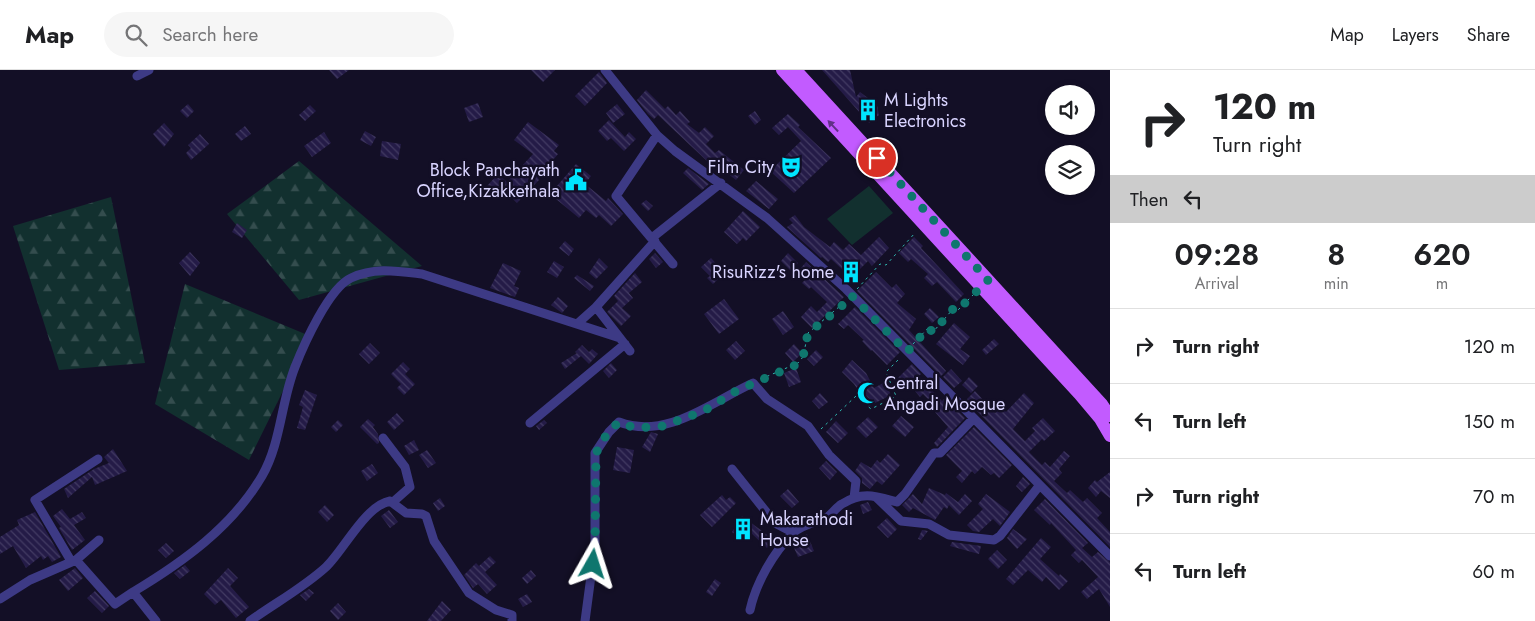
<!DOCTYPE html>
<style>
body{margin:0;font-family:Jost,sans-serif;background:#f6f6f6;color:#202124;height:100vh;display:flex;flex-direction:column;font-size:19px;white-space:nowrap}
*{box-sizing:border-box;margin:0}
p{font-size:16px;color:#757577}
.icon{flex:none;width:28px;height:28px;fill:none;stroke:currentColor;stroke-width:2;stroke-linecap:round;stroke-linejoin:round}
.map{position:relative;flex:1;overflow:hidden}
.details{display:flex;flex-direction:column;background:#fff;width:425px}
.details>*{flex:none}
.hud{background:#fff;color:#202124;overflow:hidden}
.buttons{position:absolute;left:1045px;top:15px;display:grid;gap:10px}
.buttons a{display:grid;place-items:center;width:50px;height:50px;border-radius:50%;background:#fff;box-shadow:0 2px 8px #0003;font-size:25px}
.pin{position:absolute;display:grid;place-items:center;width:42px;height:42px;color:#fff;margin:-21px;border:2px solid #fff;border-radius:50%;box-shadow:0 1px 5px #0007}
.me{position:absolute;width:55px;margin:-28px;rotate:6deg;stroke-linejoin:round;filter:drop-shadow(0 0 4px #0008)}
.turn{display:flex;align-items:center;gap:18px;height:105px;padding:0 20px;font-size:22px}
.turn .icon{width:65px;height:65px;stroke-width:2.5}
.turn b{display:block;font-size:35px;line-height:42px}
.then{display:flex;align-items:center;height:48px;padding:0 20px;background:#0003;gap:10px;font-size:19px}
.eta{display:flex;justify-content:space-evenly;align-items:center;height:85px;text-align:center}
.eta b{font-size:30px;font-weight:600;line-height:35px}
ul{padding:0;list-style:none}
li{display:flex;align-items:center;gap:15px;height:75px;padding:0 20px;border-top:1px solid #e0e0e0}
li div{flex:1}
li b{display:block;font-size:19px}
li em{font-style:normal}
header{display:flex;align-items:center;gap:30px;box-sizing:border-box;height:70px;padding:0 25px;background:#fff;border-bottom:1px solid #e0e0e0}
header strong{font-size:24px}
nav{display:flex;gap:28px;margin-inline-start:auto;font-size:18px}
.search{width:350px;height:45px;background:#f6f6f6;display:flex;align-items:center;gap:12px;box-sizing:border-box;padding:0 18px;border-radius:28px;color:#757577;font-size:19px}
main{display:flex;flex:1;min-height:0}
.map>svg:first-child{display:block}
</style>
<header>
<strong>Map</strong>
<div class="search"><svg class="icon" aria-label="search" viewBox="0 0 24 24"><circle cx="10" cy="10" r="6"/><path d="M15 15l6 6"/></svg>Search here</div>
<nav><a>Map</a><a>Layers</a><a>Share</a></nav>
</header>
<main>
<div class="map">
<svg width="1110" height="551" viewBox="0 0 1110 551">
<defs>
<pattern id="forest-firs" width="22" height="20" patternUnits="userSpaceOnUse" patternTransform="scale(1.25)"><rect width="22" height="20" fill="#12302f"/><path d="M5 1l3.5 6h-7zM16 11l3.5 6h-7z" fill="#344d4e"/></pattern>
<pattern id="building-back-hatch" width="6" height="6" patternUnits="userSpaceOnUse" patternTransform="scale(1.25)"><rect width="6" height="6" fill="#241b47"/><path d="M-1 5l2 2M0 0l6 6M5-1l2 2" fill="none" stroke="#433b63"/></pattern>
</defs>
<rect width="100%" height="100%" fill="#130f26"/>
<path fill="url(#forest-firs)" d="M299 91 422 196 299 230 227 144Z
M111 127 145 293 59 300 13 156Z
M185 214 310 266 249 390 155 334Z"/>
<path fill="#12302f" d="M869 116 893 143 852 175 827 149Z"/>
<path fill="url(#building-back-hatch)" d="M329 0H349L337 9Z
M531 0H555L543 12Z
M822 0H850L856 27 860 22 877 35 879 45 869 53Z
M599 2 607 13 585 36 575 26Z
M646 20 665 39 668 36 676 45 680 41 690 52 687 54 699 63 705 57 714 66 706 74 715 83 719 80 744 100 736 110 709 89 707 91 658 45 654 49 648 44 637 30Z
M478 33 483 47 469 52 464 38Z
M188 34 194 41 187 48 180 41Z
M617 34 625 44 613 53 606 43Z
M310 35 316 41 305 51 299 45Z
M755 41 761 50 755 55 748 46Z
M788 44 800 55 798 57 831 88 794 123 770 101 801 71 788 57 779 65 772 58Z
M609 50 625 67 629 62 636 69 624 81 611 68 607 71 598 61Z
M528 52 559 75 554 81 558 84 538 108 539 110 517 133 500 116 493 123 487 116 498 104 507 112 533 84 514 70Z
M164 53 174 64 164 77 153 64Z
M245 56 251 64 241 71 235 64Z
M365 61 376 67 371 76 360 70Z
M324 62 331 73 312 87 304 76Z
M200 64 209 74 191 90 186 83 191 78 188 75Z
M382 71 401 74 398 90 380 86Z
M576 94 591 106 585 114 606 131 608 128 623 144 611 156 599 145 596 148 586 140 579 148 550 124Z
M688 98 705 111 709 114 702 120 683 103Z
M756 111 778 129 769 139 746 121Z
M646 130 653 136 648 141 641 134Z
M743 141 760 157 746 171 743 168 737 174 724 162Z
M795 145 804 157 830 177 834 172 843 180 849 174 861 185 879 167 889 178 872 196 868 191 848 211 842 205 845 202 831 189 828 192 822 187 821 188 787 157 793 153 789 149Z
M237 153 247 160 242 168 232 162Z
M914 167 923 176 921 178 964 224 956 232 937 212 932 216 924 208 928 204 911 189 908 192 899 183Z
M565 171 574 179 569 186 559 178Z
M190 182 200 193 190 206 179 193Z
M655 183 663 192 656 198 649 189Z
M788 183 798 193 791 201 781 191Z
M599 188 608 197 596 209 589 203Z
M711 188 722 200 716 206 718 209 713 214 707 208 710 206 701 197Z
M554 191 564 197 557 208 547 202Z
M806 192 844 227 812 258 801 247 811 236 817 242 827 232 811 217 809 219 802 213 810 205 801 198Z
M503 193 521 201 514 216 519 218 515 227 490 218Z
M876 202 892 218 896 214 905 224 897 233 916 249 909 260 946 301 941 306 857 221Z
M635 203 642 212 629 223 633 228 622 238 631 246 621 256 607 242 618 231 614 226Z
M577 205 594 216 590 221 574 208Z
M558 227 568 236 562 243 551 235Z
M724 229 739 249 719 264 704 244Z
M855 237 900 282 887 295 872 280 871 281 862 271 864 270 848 255 844 259 838 254Z
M930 238 939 247 932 253 924 244Z
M783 241 794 257 783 265 772 249Z
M954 253 970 267 960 279 970 286 963 295 936 274Z
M994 269 999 274 986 285 982 280Z
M736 271 745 281 735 290 726 280Z
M370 273 380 283 369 294 359 284Z
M794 274 802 283 793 292 785 283Z
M582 275 589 282 592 279 598 284 589 294 581 286 565 299 561 293 577 283 575 282Z
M816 280 823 287 814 296 807 289Z
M852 290 866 303 874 318 885 312 891 325 869 336 854 314 842 302Z
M403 292 410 299 405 304 415 314 404 325 397 318 401 314 391 304Z
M611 293 617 300 609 308 603 301Z
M912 294 921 304 919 306 942 331 945 328 965 348 937 377 934 373 948 357 935 342 938 339 923 324 920 327 910 315 905 320 896 310Z
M796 298 801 312 789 317 784 303Z
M951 299 962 311 954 318 943 307Z
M969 307 978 316 971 323 962 315Z
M305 320 317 325 305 360 297 358 303 337 299 335Z
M975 321 995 343 1001 337 1006 342 1024 323 1034 333 1013 359 1025 371 1035 361 1032 358 1043 348 1055 361 1044 371 1042 369 1029 382 1042 395 1045 392 1050 397 1064 381 1070 386 1059 399 1062 403 1054 411 1067 423 1070 420 1083 432 1087 428 1102 443 1097 448 1110 462V477L966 330Z
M820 323 828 332 819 339 812 331Z
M397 343 404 351 394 360 387 352Z
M901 346 914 357 905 367 892 356Z
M868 347 878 357 866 368 856 358Z
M368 349 375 355 373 357 378 364 379 373 377 374 360 357Z
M338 350 343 355 336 362 331 357Z
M544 350 547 353 539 360 536 356Z
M836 351 848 363 838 373 826 362Z
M974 357 1012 395 999 408 994 403 991 405 982 397 975 404 972 401 962 413 956 407 962 401 946 385Z
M651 362 658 364 650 382 642 377Z
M414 370 419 380 409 385 404 376Z
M617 377 634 380 630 403 613 400Z
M113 379 127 401 95 415 92 407 68 428 64 419 94 399 109 393 104 387Z
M427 380 436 393 428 398 419 385Z
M888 384 900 395 882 415 877 411 870 419 862 413V408L855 401 861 392 871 398 877 390 880 393Z
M826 391 837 402 830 410 819 398Z
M372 394 378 403 367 411 361 401Z
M1110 402V428L1101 421 1096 427 1088 418 1095 410 1097 412Z
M1023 407 1030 414 1022 422 1016 416Z
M929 418 945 425 946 423 958 432 965 424 972 431 959 445 949 435 947 439 944 437 935 450 913 438 909 442 902 435 913 424 922 434Z
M788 419 799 432 792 438 780 426Z
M986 424 1010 442 1000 456 993 449 979 462 973 461 967 455 983 439 978 434Z
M722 425 726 430 730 427 736 433 712 457 700 445Z
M440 428 445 436 438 441 433 433Z
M1045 429 1088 473 1082 478 1092 487 1098 482 1110 492V537L1099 519 1087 529 1081 522 1098 507 1082 490 1079 493 1071 485 1076 480 1051 453 1050 455 1034 440Z
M868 432 872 440 863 444 860 435Z
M325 435 334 445 327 452 318 442Z
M62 439 70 449 82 442 86 448 74 455 85 470 72 480 59 458 61 457 53 446Z
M389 440 398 452 390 458 381 446Z
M35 442 61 487 52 492 48 486 43 490 41 486 26 498 13 476 0 484V467L19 455 17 450Z
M742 446 774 470 767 478 750 462 742 469 732 462Z
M887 448 897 459 888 468 877 457Z
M1013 459 1027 469 1017 479 1007 468Z
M922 460 928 461 921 470 918 469Z
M807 464 814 481 798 487 792 473Z
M1041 468 1051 477 1040 489 1059 506 1060 504 1068 511 1059 520 1046 507 1042 512 1028 500 1013 515 1006 509Z
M952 472 981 476 979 484 950 476Z
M166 473 174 481 166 488 158 480Z
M997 480 1007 490 998 499 988 489Z
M490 486 496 492 485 502 497 515 487 524 478 514 473 518 464 505 476 493 479 496Z
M185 495 190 501 180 509 174 503Z
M75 498 83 508 68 521 59 510Z
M228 498 238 508 230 516 249 537 236 548 221 530 215 535 204 524Z
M531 500 536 506 527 514 522 508Z
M715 509 721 513 712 526 706 522Z
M309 519 314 523 306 531 300 525Z
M95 521 109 536 102 543 87 528Z
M527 524 532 532 523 537 518 529Z
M442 531 451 540 441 551H427Z
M338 533 346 542 338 550 330 541Z"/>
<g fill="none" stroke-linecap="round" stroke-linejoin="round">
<path stroke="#2fb8b0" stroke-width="1" stroke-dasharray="2.5 4" stroke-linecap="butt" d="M857 219 880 194 886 195 915 163
M913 274 928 258 933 262 953 239 957 241 974 224
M761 309 798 293 803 287 808 263 846 231
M821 359 856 326 871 339 893 328 896 326 886 302 900 288"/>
<path stroke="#3d3a85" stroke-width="9" d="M605 0 657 65 675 81 767 148 846 219 1110 486
M137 6 149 0
M657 65 616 126 673 194
M653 167 721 113
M577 254 596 237
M630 281 596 237 655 171
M530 353 625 274
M383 368 405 397 410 417 393 432
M732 399 775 453 794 463
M876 427 901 451 929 454 949 465 994 470 1000 466 1039 416
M99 470 76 490 115 534 133 522 156 551
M71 491 35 430 98 389
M133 522C183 492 232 457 262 406 281 373 281 332 295 297 304 274 329 218 351 208 374 197 397 201 422 204L620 268
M0 529 30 510 76 490
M750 540C756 513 773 483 793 463 802 455 813 453 824 449 831 446 835 438 842 434 863 421 875 426 897 432L905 424 934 383H940L973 349
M250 551C275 533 303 518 326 497 344 480 365 436 390 431L406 443 422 444 426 446 434 471 469 523 496 540 512 545V551
M585 551 595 476V383L609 362 619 352C667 370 711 332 753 313L767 329 808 356 829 385 856 411 854 428"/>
<path stroke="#c25bff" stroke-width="12" d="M782 0 1079 324 1100 349 1110 366
M796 0 1102 334 1110 346"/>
</g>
<defs><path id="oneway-solid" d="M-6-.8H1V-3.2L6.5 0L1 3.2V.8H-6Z" transform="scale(1.25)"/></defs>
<use fill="#623188" href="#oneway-solid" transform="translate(833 56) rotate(-133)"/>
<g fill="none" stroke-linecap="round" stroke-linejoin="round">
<path stroke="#0f766e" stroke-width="9" stroke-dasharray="0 16.2" d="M593 494 595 476 596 383 608 362 619 352 635 358 663 356 704 341 736 321 798 294 803 287 808 263 840 238 851 225 907 282 928 258 933 262 953 239 957 241 988 210 877 88"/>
</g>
<defs>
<g id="building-bare" transform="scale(1.725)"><path d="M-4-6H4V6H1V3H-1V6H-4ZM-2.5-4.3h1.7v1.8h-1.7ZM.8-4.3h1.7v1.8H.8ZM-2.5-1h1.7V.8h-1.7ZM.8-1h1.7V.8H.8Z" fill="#00e5ff" stroke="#130f26" stroke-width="2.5" paint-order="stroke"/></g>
<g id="theatre-bare" transform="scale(1.725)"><path d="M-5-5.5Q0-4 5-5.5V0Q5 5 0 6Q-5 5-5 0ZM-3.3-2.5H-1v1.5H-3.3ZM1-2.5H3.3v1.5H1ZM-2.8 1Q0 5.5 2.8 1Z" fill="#00e5ff" stroke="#130f26" stroke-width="2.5" paint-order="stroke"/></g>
<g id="civic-bare" transform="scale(1.725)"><path d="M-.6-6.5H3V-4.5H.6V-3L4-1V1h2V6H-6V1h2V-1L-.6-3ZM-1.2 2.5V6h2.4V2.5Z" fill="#00e5ff" stroke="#130f26" stroke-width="2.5" paint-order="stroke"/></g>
<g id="mosque-bare" transform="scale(1.725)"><path d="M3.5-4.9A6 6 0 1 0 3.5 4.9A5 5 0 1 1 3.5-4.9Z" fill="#00e5ff" stroke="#130f26" stroke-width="2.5" paint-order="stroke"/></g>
</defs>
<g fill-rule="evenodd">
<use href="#building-bare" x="868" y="40"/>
<use href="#theatre-bare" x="791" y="97"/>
<use href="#civic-bare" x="576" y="110"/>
<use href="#building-bare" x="851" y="202"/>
<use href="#mosque-bare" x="868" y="323"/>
<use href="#building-bare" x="743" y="459"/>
</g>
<g text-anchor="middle" stroke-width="5" stroke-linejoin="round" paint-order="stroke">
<g font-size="18" fill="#d9d4ff" stroke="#130f26" text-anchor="start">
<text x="884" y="36">M Lights<tspan x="884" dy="21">Electronics</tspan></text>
<text x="774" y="103" text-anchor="end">Film City</text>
<text x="560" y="106" text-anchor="end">Block Panchayath<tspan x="560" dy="21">Office,Kizakkethala</tspan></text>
<text x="834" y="208" text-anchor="end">RisuRizz's home</text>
<text x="884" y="319">Central<tspan x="884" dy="21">Angadi Mosque</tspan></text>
<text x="760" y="455">Makarathodi<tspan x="760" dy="21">House</tspan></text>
</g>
</g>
</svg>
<div class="buttons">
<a><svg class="icon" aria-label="sound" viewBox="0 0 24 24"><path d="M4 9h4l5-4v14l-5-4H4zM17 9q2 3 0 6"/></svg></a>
<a><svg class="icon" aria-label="layers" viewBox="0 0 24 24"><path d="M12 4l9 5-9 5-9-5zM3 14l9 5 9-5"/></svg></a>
</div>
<div class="pin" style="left:877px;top:88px;background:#d93025"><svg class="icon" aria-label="arrive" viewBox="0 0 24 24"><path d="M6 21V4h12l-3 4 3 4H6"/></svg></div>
<svg class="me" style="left:593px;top:494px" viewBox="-20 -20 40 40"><path d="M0-17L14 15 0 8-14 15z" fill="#0f766e" stroke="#fff" stroke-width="4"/></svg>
</div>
<section class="details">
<div class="hud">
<div class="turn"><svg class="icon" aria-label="right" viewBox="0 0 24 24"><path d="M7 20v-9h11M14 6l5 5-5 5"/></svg><div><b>120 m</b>Turn right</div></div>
<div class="then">Then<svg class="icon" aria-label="left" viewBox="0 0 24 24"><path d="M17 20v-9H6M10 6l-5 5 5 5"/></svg></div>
</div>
<div class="eta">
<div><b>09:28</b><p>Arrival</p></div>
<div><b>8</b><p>min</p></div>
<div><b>620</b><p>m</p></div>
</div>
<ul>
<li><svg class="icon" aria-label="right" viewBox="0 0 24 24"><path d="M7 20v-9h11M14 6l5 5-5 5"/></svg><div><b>Turn right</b></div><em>120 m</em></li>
<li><svg class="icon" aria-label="left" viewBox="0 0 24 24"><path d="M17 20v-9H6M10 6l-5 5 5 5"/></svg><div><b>Turn left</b></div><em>150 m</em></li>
<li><svg class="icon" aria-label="right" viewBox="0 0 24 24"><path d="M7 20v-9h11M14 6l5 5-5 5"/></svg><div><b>Turn right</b></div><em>70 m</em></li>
<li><svg class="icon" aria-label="left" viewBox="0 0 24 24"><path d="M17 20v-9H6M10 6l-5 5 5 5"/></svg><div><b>Turn left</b></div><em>60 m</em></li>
</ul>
</section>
</main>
